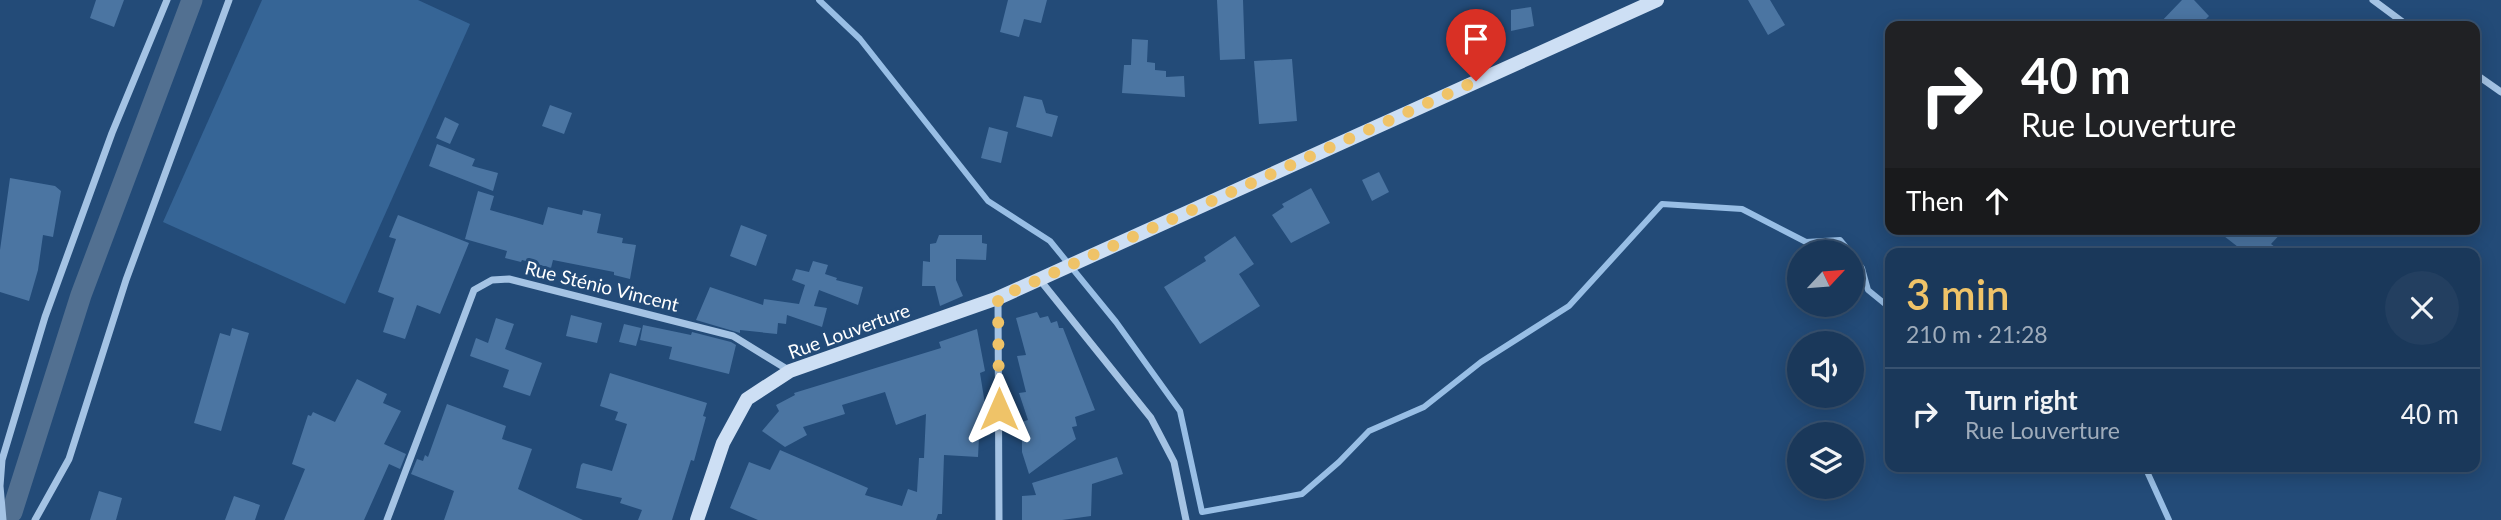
<!DOCTYPE html>
<meta charset="utf-8">
<style>
body{margin:0;font-family:Lato,sans-serif;background:#233f60;color:#f1f3f6;height:100vh;display:flex;flex-direction:column;font-size:26px;white-space:nowrap}
*{box-sizing:border-box;margin:0}
p{font-size:23px;color:#9facbb}
.icon{flex:none;width:38px;height:38px;fill:none;stroke:currentColor;stroke-width:2;stroke-linecap:round;stroke-linejoin:round}
.map{position:relative;flex:1;overflow:hidden}
.drawer{position:absolute;left:1885px;top:248px;width:595px;height:224px;display:flex;flex-direction:column;background:#1a385a;border-radius:14px;box-shadow:0 4px 18px #0003,0 0 0 2px #385270}
.drawer>*{flex:none}
.banner{position:absolute;left:1885px;top:21px;width:595px;height:214px;border-radius:14px;box-shadow:0 4px 18px #0003,0 0 0 2px #385270;background:#202124;color:#fff;overflow:hidden}
.needle{width:46px;rotate:64deg}
.tools{position:absolute;left:1787px;top:240px;display:grid;gap:14px}
.tools a{display:grid;place-items:center;width:77px;height:77px;border-radius:50%;background:#1a385a;box-shadow:0 4px 18px #0003,0 0 0 2px #385270;font-size:35px}
.pin{position:absolute;display:grid;place-items:center;width:60px;height:60px;color:#fff;margin:-72px -30px;border-radius:50% 50% 50% 0;rotate:-45deg;box-shadow:0 0 7px #0007}
.pin .icon{rotate:45deg}
.me{position:absolute;width:77px;margin:-38px;rotate:0deg;stroke-linejoin:round;filter:drop-shadow(0 0 5px #0008)}
.turn{display:flex;align-items:center;gap:24px;height:147px;padding:0 21px;font-size:32px}
.turn .icon{width:91px;height:91px;stroke-width:2.5}
.turn b{display:block;font-size:49px;line-height:60px}
.then{display:flex;align-items:center;height:66px;padding:0 21px;background:#0003;gap:14px;font-size:26px}
.round{display:grid;place-items:center;flex:none;width:74px;height:74px;border-radius:37px;background:#233f60}
.overview{display:flex;align-items:center;justify-content:space-between;height:119px;padding:0 21px}
h1{font-size:42px;font-weight:600;line-height:52px;color:#efc368}
ul{padding:0;list-style:none}
li{display:flex;align-items:center;gap:21px;height:91px;padding:0 21px;border-top:2px solid #385270}
li div{flex:1}
li b{display:block;font-size:26px}
li em{font-style:normal}
.map>svg:first-child{display:block}
</style>
<div class="map">
<svg width="2501" height="520" viewBox="0 0 2501 520">
<rect width="100%" height="100%" fill="#234b78"/>
<path fill="#366596" d="M262 0H418L470 24 345 304 163 222Z"/>
<g fill="none" stroke-linecap="round" stroke-linejoin="round">
<path stroke="#98bee5" stroke-width="6" d="M819 0 860 39 988 201 1050 241 1116 322 1180 411 1202 512 1302 494 1339 462 1369 431 1424 407 1481 362 1569 306 1662 204 1742 209 1806 242 1840 240 1850 252
M1852 255 1862 268 1868 290 1890 308
M2145 467 2169 520"/>
<path stroke="#527091" stroke-width="21" d="M12 512 81 295 192 0"/>
</g>
<path fill="#4b75a2" d="M96 0H124L114 27 90 18Z
M1008 0H1047L1041 23 1024 19 1019 37 1000 32Z
M1217 0H1243L1245 59 1220 60Z
M1748 0H1770L1785 25 1768 35Z
M2182 0H2194L2209 16 2199 26H2157Z
M1531 7 1534 26 1511 31V10Z
M1132 39 1148 40 1147 62 1155 63V70L1166 71V77L1184 76 1185 97 1122 93 1124 65H1131Z
M1292 59 1297 121 1259 124 1254 61Z
M1024 96 1042 100 1046 113 1058 116 1052 137 1016 127Z
M550 105 572 113 564 134 542 126Z
M445 117 459 124 450 144 436 138Z
M989 127 1008 132 1001 163 981 158Z
M437 144 475 159 472 166 498 173 493 191 429 166Z
M1379 172 1389 192 1372 201 1362 180Z
M10 178 55 186 61 191 53 237 43 235 38 270 29 301 0 292V250Z
M1311 188 1330 223 1291 243 1272 215 1284 207 1282 204Z
M478 191 494 196 490 210 543 225 548 207 582 215 583 210 601 214 597 233 623 238 622 243 636 245 630 279 614 275V272L553 260 551 268 522 260 521 262 505 258 507 251 465 239Z
M398 215 469 243 440 314 417 305 405 339 383 332 394 298 378 292 396 239 389 237Z
M741 225 767 235 756 266 730 256Z
M2215 229H2285L2271 244 2284 254H2247Z
M939 235H982V243L987 244 986 260 956 259V280L963 296 940 306 935 286H922L923 261 930 262V244L936 243Z
M1235 236 1254 264 1239 274 1260 306 1200 344 1164 287 1206 261 1204 257Z
M813 261 828 265 825 274 837 278 836 280 863 287 858 305 819 290 814 306 827 308 822 327 787 315 786 324 778 323 777 334 740 330V333L696 320 710 287 763 305 764 299 799 304 805 285 792 280 796 269 809 272Z
M1037 312 1040 318 1048 316 1051 323 1057 321 1059 328H1063L1095 410 1075 417 1077 426 1072 427 1076 439 1029 474 1022 452V422L1028 420 1019 393 1026 392 1017 356 1026 355 1016 318Z
M571 315 602 323 597 343 566 336Z
M496 318 514 324 505 349 542 363 530 396 503 387 509 370 470 356 476 338 488 343Z
M624 324 641 328 636 346 619 342Z
M643 325 691 335 692 332 731 342 736 345 729 374 669 359 672 347 640 340Z
M232 328 249 333 221 431 194 423 220 333 230 336Z
M977 329 985 371 980 373 990 435 979 437 978 457 944 455 942 514H938L936 520H758L730 508 749 462 770 470 780 450 868 488 865 495 902 506 908 489 917 492 919 458H924L926 414 896 425 885 392 842 405 845 414 803 427 807 435 785 447 762 431 779 411 776 405 795 395 794 393 941 348 939 342Z
M610 373 707 403 703 416 706 417 694 461 691 460 672 520H638L642 510 620 503 622 498 576 488 581 465 583 463 612 471 627 424 615 420 618 412 600 406Z
M357 379 387 394 383 403 401 411 384 444 406 454 400 469 389 464 364 520H284L305 469 292 464 308 415 311 416 313 412 335 422Z
M447 404 506 426 502 439 532 449 518 489 583 520H444L454 491 411 474 417 459 423 461 425 455 428 457Z
M1117 457 1123 474 1092 484 1091 516 1062 520H1022V496L1036 495 1032 483Z
M99 491 122 498 116 520H90Z
M234 496 260 505 255 520H225Z"/>
<g fill="none" stroke-linecap="round" stroke-linejoin="round">
<path stroke="#a4c3e4" stroke-width="7" d="M2373 0 2408 26
M2474 73 2501 92
M1040 280 1151 418 1174 462 1186 520
M998 298 999 520
M3 520 0 486 2 460 45 317 112 133 167 0
M35 520 69 459 126 280 229 0
M387 520 474 290 492 280 509 279 733 336 790 371"/>
<path stroke="#cddff4" stroke-width="14" d="M697 520 723 443 747 399 790 371 998 298 1657 0"/>
</g>
<g fill="none" stroke-linecap="round" stroke-linejoin="round">
<path stroke="#efc368" stroke-width="12" stroke-dasharray="0 21.6" d="M999 409 998 298 1476 81"/>
</g>
<g text-anchor="middle" stroke-width="6" stroke-linejoin="round" paint-order="stroke">
<g font-size="19" fill="#fff" stroke="#234b78">
<text transform="translate(602 286) rotate(14)" y="7">Rue Sténio Vincent</text>
<text transform="translate(849 331) rotate(-20)" y="7">Rue Louverture</text>
</g>
</g>
</svg>
<div class="tools">
<a><svg class="needle" viewBox="-14 -14 28 28"><path d="M0-13l5 13h-10z" fill="#e53935"/><path d="M0 13l5-13h-10z" fill="#9facbb"/></svg></a>
<a><svg class="icon" aria-label="sound" viewBox="0 0 24 24"><path d="M4 9h4l5-4v14l-5-4H4zM17 9q2 3 0 6"/></svg></a>
<a><svg class="icon" aria-label="layers" viewBox="0 0 24 24"><path d="M12 4l9 5-9 5-9-5zM3 14l9 5 9-5"/></svg></a>
</div>
<div class="pin" style="left:1476px;top:81px;background:#d93025"><svg class="icon" aria-label="arrive" viewBox="0 0 24 24"><path d="M6 21V4h12l-3 4 3 4H6"/></svg></div>
<svg class="me" style="left:999px;top:409px" viewBox="-20 -20 40 40"><path d="M0-17L14 15 0 8-14 15z" fill="#efc368" stroke="#fff" stroke-width="4"/></svg>
<div class="banner">
<div class="turn"><svg class="icon" aria-label="right" viewBox="0 0 24 24"><path d="M7 20v-9h11M14 6l5 5-5 5"/></svg><div><b>40 m</b>Rue Louverture</div></div>
<div class="then">Then<svg class="icon" aria-label="ahead" viewBox="0 0 24 24"><path d="M12 20V5M6 11l6-6 6 6"/></svg></div>
</div>
<section class="drawer">
<div class="overview"><div><h1>3 min</h1><p>210 m · 21:28</p></div><a class="round"><svg class="icon" aria-label="close" viewBox="0 0 24 24"><path d="M6 6l12 12M18 6L6 18"/></svg></a></div>
<ul>
<li><svg class="icon" aria-label="right" viewBox="0 0 24 24"><path d="M7 20v-9h11M14 6l5 5-5 5"/></svg><div><b>Turn right</b><p>Rue Louverture</p></div><em>40 m</em></li>
</ul>
</section>
</div>
